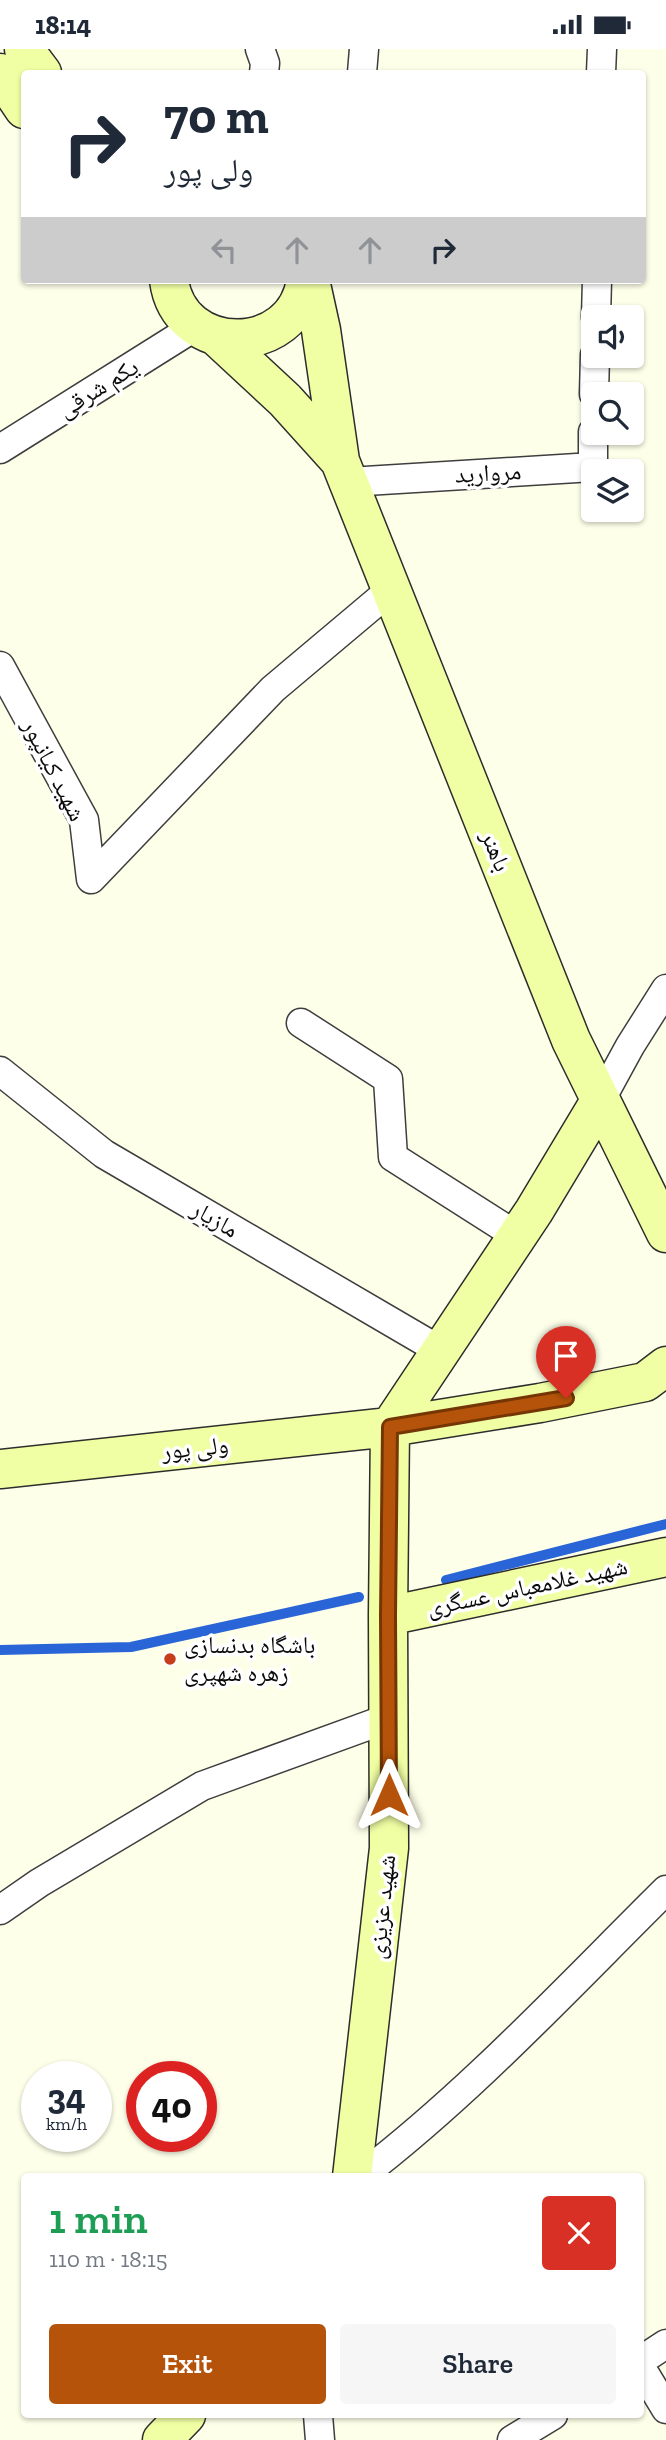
<!DOCTYPE html>
<meta charset="utf-8">
<style>
body{margin:0;font-family:"Zilla Slab","Noto Naskh Arabic",serif;background:#f6f6f7;color:#1f2937;height:100vh;display:flex;flex-direction:column;font-size:26px;white-space:nowrap}
*{box-sizing:border-box;margin:0}
p{font-size:23px;color:#747a83}
.icon{flex:none;width:38px;height:38px;fill:none;stroke:currentColor;stroke-width:2;stroke-linecap:round;stroke-linejoin:round}
.map{position:relative;flex:1;overflow:hidden}
.details{position:absolute;left:21px;top:2124px;width:623px;height:245px;display:flex;flex-direction:column;background:#fff;border-radius:7px;box-shadow:0 2px 5px #0004}
.details>*{flex:none}
.guide{position:absolute;left:21px;top:21px;width:625px;height:214px;border-radius:7px;box-shadow:0 2px 5px #0004;background:#fff;color:#1f2937;overflow:hidden}
.fabs{position:absolute;left:581px;top:256px;display:grid;gap:14px}
.fabs a{display:grid;place-items:center;width:63px;height:63px;border-radius:7px;background:#fff;box-shadow:0 2px 5px #0004;font-size:35px}
.speed{position:absolute;left:21px;top:2012px;display:flex;gap:14px;font-size:35px;font-weight:700;text-align:center}
.speed>*{display:grid;place-content:center;width:91px;height:91px;border-radius:50%;background:#fff;box-shadow:0 2px 5px #0004;line-height:1}
.speed small{font-size:18px;font-weight:400}
.speed .limit{border:10px solid #d22;background:#fff;color:#111}
.pin{position:absolute;display:grid;place-items:center;width:60px;height:60px;color:#fff;margin:-72px -30px;border-radius:50% 50% 50% 0;rotate:-45deg;box-shadow:0 0 7px #0007}
.pin .icon{rotate:45deg}
.me{position:absolute;width:77px;margin:-38px;rotate:0deg;stroke-linejoin:round;filter:drop-shadow(0 0 5px #0008)}
.turn{display:flex;align-items:center;gap:24px;height:147px;padding:0 28px;font-size:32px}
.turn .icon{width:91px;height:91px;stroke-width:2.5}
.turn b{display:block;font-size:49px;line-height:60px}
.lanes{display:flex;align-items:center;height:66px;padding:0 28px;background:#0003;justify-content:center;gap:35px;direction:ltr}
.lanes .off{opacity:.35}
.round{display:grid;place-items:center;flex:none;width:74px;height:74px;border-radius:7px;background:#f6f6f7}
.headline{display:flex;align-items:center;justify-content:space-between;height:119px;padding:0 28px}
h1{font-size:42px;font-weight:600;line-height:52px;color:#1e9e55}
.cta{display:flex;gap:14px;margin-top:auto;padding:14px 28px}
.cta a{flex:1;height:80px;border-radius:7px;background:#b45309;color:#fff;font-size:28px;font-weight:600;line-height:80px;text-align:center}
.cta a+a{background:#f6f6f7;color:#1f2937}
.status{display:flex;justify-content:space-between;align-items:center;height:49px;padding:0 35px;background:#fff;direction:ltr}
.status svg{height:19px;fill:currentColor}
.map>svg:first-child{display:block}
</style>
<div class="status"><b>18:14</b><svg viewBox="0 0 49 12"><path d="M0 12V9h3v3zM5 12V6h3v6zM10 12V3h3v9zM15 12V0h3v12zM26 1h20v11H26zM47 4h2v5h-2z"/></svg></div>
<div class="map">
<svg width="666" height="2391" viewBox="0 0 666 2391">
<rect width="100%" height="100%" fill="#feffe9"/>
<g fill="none" stroke-linecap="round" stroke-linejoin="round">
<path stroke="#2a65d8" stroke-width="10" d="M446 1531 666 1475
M0 1601 131 1598 359 1548"/>
<g stroke="#3e3e3e" stroke-width="31">
<path id="street" d="M260 0 265 14 264 24
M362 24 364 0
M601 24 602 0
M596 268 597 231
M594 345 595 306
M0 400 196 277
M349 433 593 418V383
M0 617 84 771 91 830
M91 830 273 640 393 539
M301 974 388 1030 393 1108 517 1187
M0 1022 104 1105 441 1302
M600 1052 630 997 666 940
M0 1861 39 1834 202 1737 389 1669
M360 2128C471 2043 567 1939 666 1841
M640 2312 666 2295
M640 2317 666 2360
M318 2366 320 2391
M512 2391 553 2366"/>
</g>
<g stroke="#2d2d2d" stroke-width="41">
<path id="secondary" d="M24 0 42 24
M0 24 24 60
M169 231C179 309 295 309 306 231
M310 231 321 281 340 412 571 991 666 1184
M216 287 285 351 340 412
M390 1378 534 1162 600 1052
M0 1420 390 1378 540 1354 645 1333 666 1317
M388 1567 666 1508
M352 2128 389 1799 388 1567 390 1378
M162 2391 186 2366"/>
</g>
<use href="#street" stroke="#fff" stroke-width="28"/>
<use href="#secondary" stroke="#f1ffa4" stroke-width="38"/>
</g>
<g fill="none" stroke-linecap="round" stroke-linejoin="round">
<g stroke="#753606" stroke-width="18">
<path id="route" d="M389 1746 388 1567 390 1378 566 1349"/>
</g>
<use href="#route" stroke="#b45309" stroke-width="12"/>
</g>
<circle fill="#c53e19" stroke="#fff" stroke-width="2.5" cx="170" cy="1610" r="7"/>
<g text-anchor="middle" stroke-width="7" stroke-linejoin="round" paint-order="stroke">
<g font-size="24" fill="#0b0b0b" stroke="#fff">
<text transform="translate(98 339) rotate(-32)" y="8">یکم شرقی</text>
<text transform="translate(488 424) rotate(-3)" y="8">مروارید</text>
<text transform="translate(54 721) rotate(63)" y="8">شهید کیانپور</text>
<text transform="translate(496 802) rotate(68)" y="8">باهنر</text>
<text transform="translate(215 1170) rotate(30)" y="8">مازیار</text>
<text transform="translate(195 1399) rotate(-6)" y="8">ولی پور</text>
<text transform="translate(527 1538) rotate(-12)" y="8">شهید غلامعباس عسگری</text>
<text transform="translate(382 1858) rotate(-84)" y="8">شهید عزیزی</text>
</g>
<g font-size="24" fill="#0b0b0b" stroke="#fff" text-anchor="start">
<text x="184" y="1604">باشگاه بدنسازی<tspan x="184" dy="28">زهره شهپری</tspan></text>
</g>
</g>
</svg>
<div class="fabs">
<a><svg class="icon" aria-label="sound" viewBox="0 0 24 24"><path d="M4 9h4l5-4v14l-5-4H4zM17 9q2 3 0 6"/></svg></a>
<a><svg class="icon" aria-label="search" viewBox="0 0 24 24"><circle cx="10" cy="10" r="6"/><path d="M15 15l6 6"/></svg></a>
<a><svg class="icon" aria-label="layers" viewBox="0 0 24 24"><path d="M12 4l9 5-9 5-9-5zM3 14l9 5 9-5"/></svg></a>
</div>
<div class="speed"><div>34<small>km/h</small></div><div class="limit">40</div></div>
<div class="pin" style="left:566px;top:1349px;background:#d93025"><svg class="icon" aria-label="arrive" viewBox="0 0 24 24"><path d="M6 21V4h12l-3 4 3 4H6"/></svg></div>
<svg class="me" style="left:389px;top:1746px" viewBox="-20 -20 40 40"><path d="M0-17L14 15 0 8-14 15z" fill="#b45309" stroke="#fff" stroke-width="4"/></svg>
<div class="guide">
<div class="turn"><svg class="icon" aria-label="right" viewBox="0 0 24 24"><path d="M7 20v-9h11M14 6l5 5-5 5"/></svg><div><b>70 m</b>ولی پور</div></div>
<div class="lanes"><svg class="icon off" aria-label="left" viewBox="0 0 24 24"><path d="M17 20v-9H6M10 6l-5 5 5 5"/></svg><svg class="icon off" aria-label="ahead" viewBox="0 0 24 24"><path d="M12 20V5M6 11l6-6 6 6"/></svg><svg class="icon off" aria-label="ahead" viewBox="0 0 24 24"><path d="M12 20V5M6 11l6-6 6 6"/></svg><svg class="icon" aria-label="right" viewBox="0 0 24 24"><path d="M7 20v-9h11M14 6l5 5-5 5"/></svg></div>
</div>
<section class="details">
<div class="headline"><div><h1>1 min</h1><p>110 m · 18:15</p></div><a class="round" style="background:#d93025;color:#fff"><svg class="icon" aria-label="close" viewBox="0 0 24 24"><path d="M6 6l12 12M18 6L6 18"/></svg></a></div>
<div class="cta"><a>Exit</a><a>Share</a></div>
</section>
</div>
